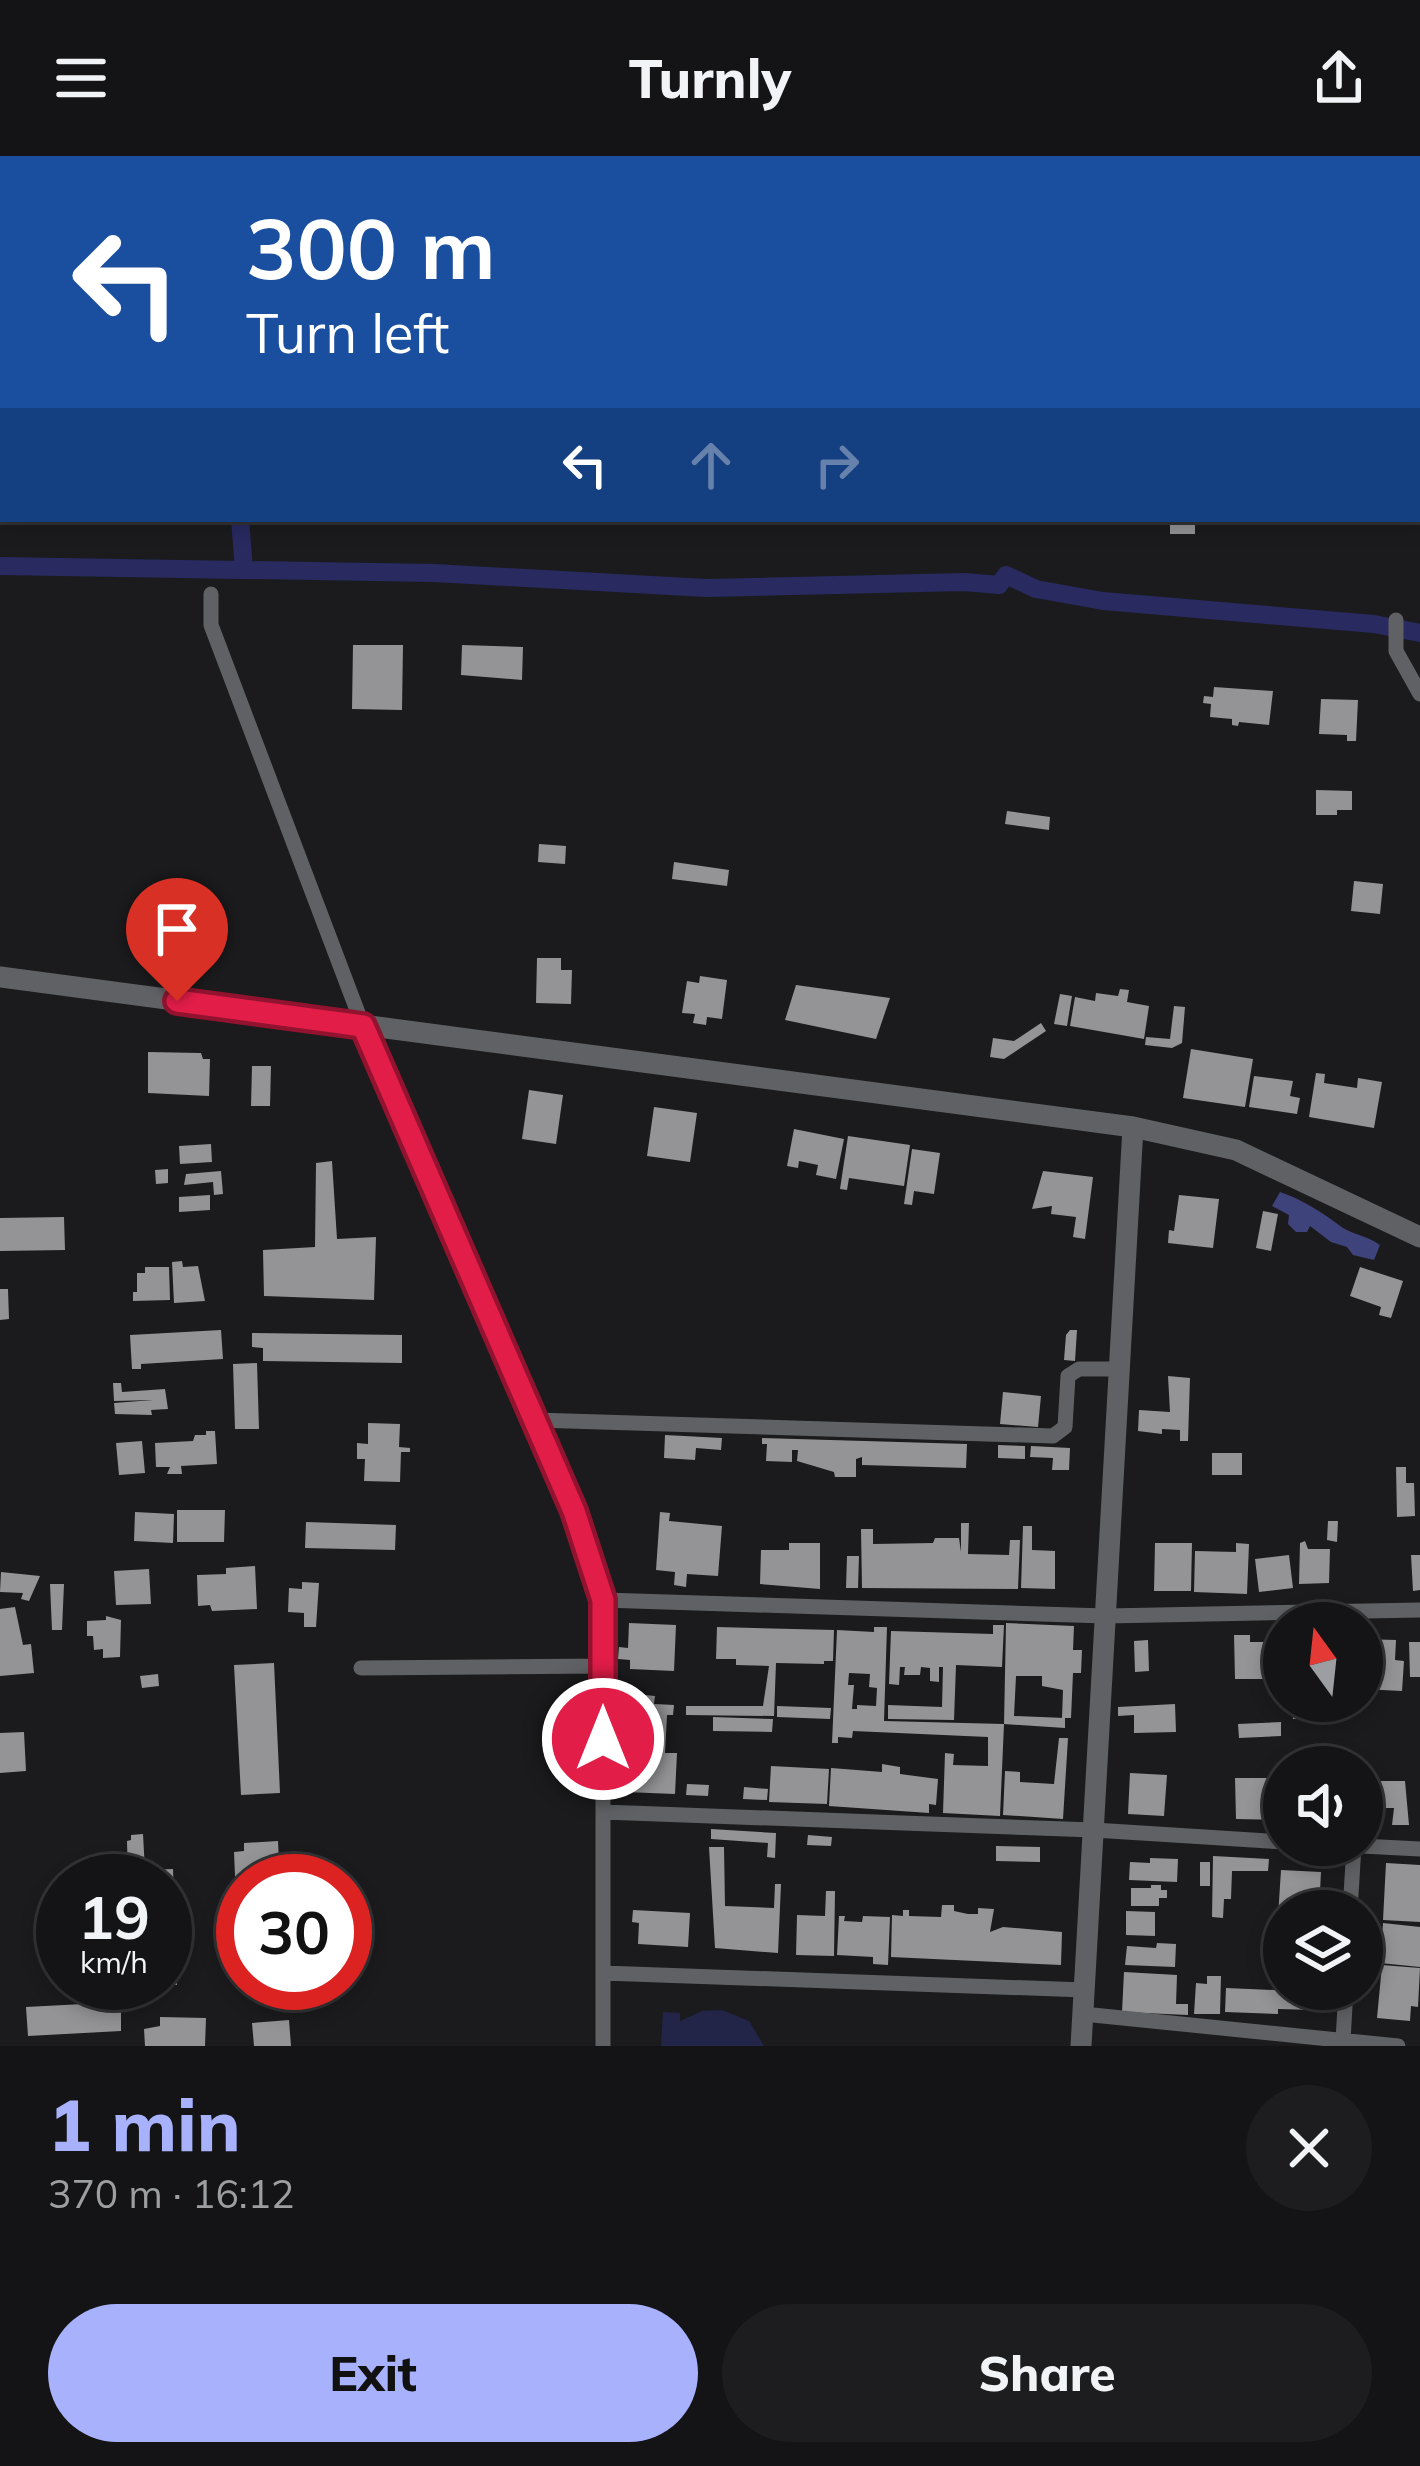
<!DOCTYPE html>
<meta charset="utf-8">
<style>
body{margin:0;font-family:Mulish,sans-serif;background:#1d1d1f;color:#f1f3f6;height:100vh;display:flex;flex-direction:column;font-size:45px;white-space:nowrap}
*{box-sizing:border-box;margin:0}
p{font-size:39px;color:#9d9ea1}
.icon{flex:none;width:66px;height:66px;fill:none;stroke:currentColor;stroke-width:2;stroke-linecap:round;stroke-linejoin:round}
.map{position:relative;height:1890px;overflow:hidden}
.sheet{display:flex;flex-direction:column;background:#141416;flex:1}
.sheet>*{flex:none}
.banner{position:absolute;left:0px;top:0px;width:1422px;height:366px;box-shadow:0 6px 18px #0003,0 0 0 3px #333335;background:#1a4fa0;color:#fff;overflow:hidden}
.needle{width:78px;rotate:345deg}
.fabs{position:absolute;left:1263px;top:1446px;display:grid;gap:24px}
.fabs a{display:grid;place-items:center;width:120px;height:120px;border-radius:50%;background:#141416;box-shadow:0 6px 18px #0003,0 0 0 3px #333335;font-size:60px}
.speed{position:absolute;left:36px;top:1698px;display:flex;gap:24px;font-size:60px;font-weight:700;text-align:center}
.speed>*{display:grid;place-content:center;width:156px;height:156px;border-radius:50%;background:#141416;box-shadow:0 6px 18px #0003,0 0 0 3px #333335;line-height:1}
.speed small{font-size:30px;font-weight:400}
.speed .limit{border:18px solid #d22;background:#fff;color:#111}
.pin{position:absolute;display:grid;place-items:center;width:102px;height:102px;color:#fff;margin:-123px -51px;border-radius:50% 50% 50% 0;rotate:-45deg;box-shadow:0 0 12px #0007}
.pin .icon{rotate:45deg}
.me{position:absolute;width:132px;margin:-66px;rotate:0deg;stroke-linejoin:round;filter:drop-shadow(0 0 9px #0008)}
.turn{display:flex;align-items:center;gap:42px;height:252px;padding:0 48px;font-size:54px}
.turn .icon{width:156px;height:156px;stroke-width:2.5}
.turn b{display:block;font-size:84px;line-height:102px}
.lanes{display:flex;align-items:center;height:114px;padding:0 48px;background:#0003;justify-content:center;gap:60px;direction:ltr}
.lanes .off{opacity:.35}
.round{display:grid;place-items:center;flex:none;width:126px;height:126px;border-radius:63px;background:#1d1d1f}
.summary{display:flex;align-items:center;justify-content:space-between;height:204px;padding:0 48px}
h1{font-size:72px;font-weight:800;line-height:90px;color:#a7b1fc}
.action{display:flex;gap:24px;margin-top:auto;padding:24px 48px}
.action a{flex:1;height:138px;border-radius:72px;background:#a7b1fc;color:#111;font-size:48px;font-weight:800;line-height:138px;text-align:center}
.action a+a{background:#1d1d1f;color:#f1f3f6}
header{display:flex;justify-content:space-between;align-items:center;height:156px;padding:0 48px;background:#141416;font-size:54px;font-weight:800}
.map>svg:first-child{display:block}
</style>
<header><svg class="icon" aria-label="menu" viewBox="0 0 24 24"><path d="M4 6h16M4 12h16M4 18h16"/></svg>Turnly<svg class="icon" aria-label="share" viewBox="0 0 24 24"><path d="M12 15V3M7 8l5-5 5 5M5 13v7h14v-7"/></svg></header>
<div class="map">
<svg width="1420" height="1890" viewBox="0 0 1420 1890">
<rect width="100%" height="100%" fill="#1b1b1d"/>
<path fill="#222548" d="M722 1854 749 1865 764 1890H661L663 1856 680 1857V1865L702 1855Z"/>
<path fill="#3f437b" d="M1280 1036C1304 1044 1324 1058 1343 1072 1354 1079 1368 1080 1380 1089L1374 1104 1353 1099 1347 1091 1331 1086 1310 1070 1307 1076H1296L1288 1068 1289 1059 1272 1050Z"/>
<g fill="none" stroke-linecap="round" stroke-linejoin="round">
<path stroke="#282a60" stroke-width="18" d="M240 363 244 414
M0 410 434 417 706 432 964 426 999 429 1006 419 1036 433 1103 445 1374 468 1420 477"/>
</g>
<path fill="#949497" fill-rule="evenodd" d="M1170 363H1195V378H1170Z
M353 489H403L402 554 352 553Z
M462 489 523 491 522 524 461 519Z
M1214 531 1273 535 1269 569 1239 566 1238 570 1232 569V563L1210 561 1211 548 1203 547 1204 540 1213 541Z
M1321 543 1358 544 1356 585H1347V579L1319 578Z
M1316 634 1352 635V654H1337V659H1316Z
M1007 655 1050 661 1049 674 1005 668Z
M539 688 566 690 565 708 538 706Z
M674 706 729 714 727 730 672 723Z
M1354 725 1383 728 1380 758 1351 755Z
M537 802H561V814H572L571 848 536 847Z
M700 820 727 824 722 863 707 861 706 869 693 867 695 858 682 857 687 825 699 827Z
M796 829 890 842 876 883 785 864Z
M1120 833 1129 834 1127 846 1149 850 1144 883 1070 870 1075 841 1095 845 1096 837 1118 840Z
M1060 838 1072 840 1067 870 1054 868Z
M1174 850 1185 851 1182 887 1172 892 1145 889 1146 881 1170 883Z
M1041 867 1046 875 1004 903 990 901 993 882 1014 885Z
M1191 893 1253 903 1245 951 1183 942Z
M148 896 201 897 203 903H210L209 940 148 937Z
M252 910H271L270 950H251Z
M1316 917 1325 918 1324 927 1357 932 1358 922 1382 926 1374 972 1309 961Z
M1254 920 1293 925 1290 940 1300 942 1297 958 1249 951Z
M529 934 563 939 556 988 522 983Z
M654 951 697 957 690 1006 647 1000Z
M794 973 844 983 836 1023 816 1019 818 1009 799 1005 798 1012 787 1010Z
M848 980 910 989 904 1030 849 1022 847 1034 840 1033Z
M211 988 212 1006 180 1008 179 990Z
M912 993 940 997 934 1038 914 1035 912 1049 904 1048Z
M332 1005 337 1083 376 1081 374 1144 264 1140 263 1094 315 1091 316 1007Z
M168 1013V1027L156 1028 155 1014Z
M221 1015 223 1038 214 1039 213 1026 184 1029 186 1018Z
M1043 1015 1093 1021 1085 1083 1073 1081 1076 1061 1051 1058 1052 1050 1032 1053Z
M210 1039V1054L179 1056V1041Z
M1179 1039 1219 1043 1213 1092 1168 1087 1169 1074 1174 1075Z
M1263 1055 1278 1058 1271 1095 1256 1092Z
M64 1061 65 1094 0 1095V1062Z
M182 1105 183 1111 198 1110 205 1145 174 1147 172 1106Z
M145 1111H169L170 1144 133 1145V1136H137V1117H145Z
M1360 1111 1403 1125 1391 1162 1379 1159 1381 1151 1350 1140Z
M0 1133H8L9 1163 0 1164Z
M221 1174 223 1203 141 1208V1213H132L130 1179Z
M1070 1174H1077L1075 1205 1064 1204 1066 1179Z
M252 1177 402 1179V1207L263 1205V1192L252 1191Z
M257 1207 259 1273H235L233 1208Z
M1168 1220 1190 1222 1188 1285H1180V1274L1162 1273V1278L1138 1275 1139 1254 1170 1256Z
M113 1227H121L122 1236 165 1233 168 1253 151 1254 152 1259 115 1258 114 1247 153 1244 114 1245Z
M1003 1236 1041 1240 1038 1271 1000 1268Z
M368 1267 400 1268 399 1291 410 1292V1296H401L400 1326 364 1325 365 1303H357V1287L368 1288Z
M206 1275H215L217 1308 181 1310 182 1318H167L170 1311H156L155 1287 193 1285 195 1279H206Z
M665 1279 722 1282 721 1294 696 1292 695 1304 664 1302Z
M762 1282 967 1288 966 1312 862 1309V1301L856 1303V1321H835L834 1316 797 1305 798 1294H792V1306L766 1305 767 1288H762Z
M142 1285 145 1317 119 1319 116 1287Z
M998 1289 1025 1290V1303L998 1302Z
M1031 1290 1070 1292 1069 1314H1052L1053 1302 1030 1301Z
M1212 1297H1242V1319H1212Z
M1396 1311H1406V1327H1414L1415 1360 1397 1361Z
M177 1354H225L224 1386H177Z
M135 1356 174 1358 173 1387 134 1385Z
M660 1356 670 1357 669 1365 722 1370 718 1420 687 1418 686 1431 674 1429 675 1416 656 1414Z
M1328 1365H1338L1337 1386 1327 1384Z
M306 1366 396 1369 395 1394 305 1392Z
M961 1367H969L968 1398 1009 1399 1010 1384H1020L1018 1433 862 1432 861 1373H873V1388L933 1387 935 1382H959L961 1396Z
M1023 1370H1032V1394L1055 1395V1433L1021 1432Z
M1305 1385 1308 1393H1330L1329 1427 1299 1428 1300 1387Z
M789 1387H820V1433L760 1428 761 1394H789Z
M1155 1387H1192L1191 1435H1154Z
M1236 1387 1249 1388 1247 1438 1194 1436 1195 1395 1236 1396Z
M1289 1399 1293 1432 1259 1436 1255 1403Z
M1411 1399H1420V1434L1413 1435Z
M847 1400H859L858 1432H846Z
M255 1410 257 1453 212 1455 210 1449 198 1450 197 1419 226 1418V1412Z
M149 1413 151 1448 116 1449 114 1415Z
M1 1416 40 1420 29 1445 21 1443 23 1437 0 1436Z
M302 1426 319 1427 316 1471H304V1457L288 1456 289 1432 302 1433Z
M50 1428H64L62 1474H52Z
M15 1451 23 1489 31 1488 34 1517 0 1520V1453Z
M106 1460 121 1464 120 1501 103 1502V1493L94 1494 93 1480H87V1465L106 1464Z
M629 1467 676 1469 674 1515 630 1513V1504L618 1503 619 1491 628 1492Z
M1006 1467 1074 1470 1073 1494H1082L1081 1517H1073L1071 1562H1062L1063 1534 1042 1530V1520H1016L1014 1560 1065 1562V1572L1004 1568 1000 1660 943 1657 945 1597 954 1598 953 1609 988 1610V1581L853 1575 852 1582 838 1581V1587H832L837 1474 874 1476V1471H887L884 1565 1004 1568ZM849 1517 870 1518 869 1531 877 1532 876 1550 857 1549V1553H852L854 1529H848Z
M993 1469H1004L1002 1511 956 1509 954 1564 888 1563V1549L942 1551 943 1511H939V1526L930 1525V1512L921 1511 920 1519H904L905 1511H900L899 1529 889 1528 891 1475 993 1478Z
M717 1471 834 1474 833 1505H824V1508L776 1507 774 1560 686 1559V1550H763L769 1510 736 1509V1503H716Z
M1234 1479H1250V1486H1284V1523H1235Z
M1362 1483 1396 1484 1395 1504 1404 1505 1402 1535 1362 1533Z
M1148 1484 1149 1515 1135 1516 1134 1485Z
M1409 1486H1420V1521H1410Z
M274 1507 280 1637 241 1639 234 1509Z
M158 1518 159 1530 142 1532 140 1520Z
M645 1539 655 1540 654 1548 674 1549 673 1559H667L665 1597H677L675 1638 625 1636 628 1572H620V1556L644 1557Z
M1292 1545H1309L1311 1562 1293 1563Z
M1175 1548 1176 1576 1134 1577V1559L1118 1560V1551Z
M777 1550 831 1552 830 1563 777 1561Z
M713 1561 773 1563 772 1576 713 1575Z
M1281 1566V1580L1239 1582 1238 1568Z
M24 1576 26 1615 0 1617V1577Z
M1059 1582H1068L1063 1663 1003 1659 1005 1615 1020 1616V1626L1054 1628Z
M882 1608 900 1611V1618L938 1623 936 1649 929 1648V1657L829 1650 831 1612 882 1616Z
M771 1610 829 1613 827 1648 769 1646Z
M1130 1617 1167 1619 1164 1660 1128 1658Z
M1370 1619 1372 1664H1362V1620Z
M1235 1622H1284V1664L1236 1663Z
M1374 1625H1405L1409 1669H1392L1394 1652H1383V1642L1373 1641Z
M687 1628 709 1629 708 1640 686 1639Z
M744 1631 768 1633 767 1644 743 1643Z
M711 1673 776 1677 775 1702 767 1701 768 1687 711 1683Z
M143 1678 145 1714 173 1713 177 1829H165V1725H128L127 1685 131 1684V1679Z
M808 1679 832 1681 831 1690 807 1689Z
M278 1685 280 1725H243V1813H239L234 1696 244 1695V1687Z
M996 1690 1040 1691V1706L996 1705Z
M709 1691H724L725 1750 774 1752 775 1728H781L778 1797 715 1792Z
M1213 1700 1269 1703 1268 1715H1232L1231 1743H1224L1223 1762 1212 1761Z
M1150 1702 1178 1703 1177 1726 1129 1724 1130 1706 1150 1707Z
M1200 1706H1210V1730H1200Z
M1386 1707 1420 1709V1766L1383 1764Z
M1281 1714 1321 1716 1319 1755H1284V1761H1278Z
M1151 1729H1161V1734H1167V1742H1159V1750H1131V1732H1151Z
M826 1735H835L834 1800 796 1799 797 1759 825 1760Z
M942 1749H954V1755L968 1758H978V1752L994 1753 990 1776 1003 1771 1062 1776 1061 1809 891 1801 892 1759 903 1760V1754H909V1760L941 1761Z
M633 1754 690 1757 688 1791 638 1788 639 1767 632 1766Z
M1126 1755 1155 1756V1780L1126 1779Z
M839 1760H845L844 1765 862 1766 863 1760 890 1761 888 1809 873 1808V1801L837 1799Z
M1383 1767 1420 1771V1811L1380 1807Z
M1157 1787 1176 1788 1175 1811 1125 1809 1127 1790 1156 1792Z
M1382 1809 1420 1812 1418 1851 1411 1850 1410 1865 1377 1862Z
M1269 1810 1284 1811V1833H1317L1316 1854 1278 1853V1858L1225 1856 1226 1832 1275 1834 1276 1819 1269 1818Z
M1124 1816 1177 1819 1176 1848H1188V1859L1122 1856Z
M1207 1820H1221L1220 1858H1194L1196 1827 1207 1828Z
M245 1827H272L273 1840 246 1841Z
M121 1846V1875L28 1880 26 1851Z
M160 1861 206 1862 205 1890H145L144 1873 160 1870Z
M289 1864 291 1890H254L252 1867Z"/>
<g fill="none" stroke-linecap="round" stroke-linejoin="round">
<path stroke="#606164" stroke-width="15" d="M211 438V469L363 870 575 1355 603 1444V1890
M1396 464V495L1420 538
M535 1264 1053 1280 1065 1271 1068 1220 1079 1213H1119
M603 1444 1106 1460 1420 1454
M361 1512 603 1510
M603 1656 1094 1674 1284 1686
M1342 1689 1420 1693
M1350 1755 1354 1690
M603 1817 1085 1834
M1083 1858 1398 1890
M1343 1885 1346 1833"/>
<path stroke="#606164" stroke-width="21" d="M0 821 1133 971 1236 994 1420 1081
M1081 1890 1133 971"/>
</g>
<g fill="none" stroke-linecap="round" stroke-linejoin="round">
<g stroke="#92132f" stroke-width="30">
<path id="route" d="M177 845 363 870 574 1355 603 1444V1583"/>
</g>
<use href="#route" stroke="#e11d48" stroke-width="21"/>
</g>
</svg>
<div class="fabs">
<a><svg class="needle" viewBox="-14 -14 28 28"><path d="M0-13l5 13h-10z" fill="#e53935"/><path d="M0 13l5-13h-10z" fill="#9d9ea1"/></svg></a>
<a><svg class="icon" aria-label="sound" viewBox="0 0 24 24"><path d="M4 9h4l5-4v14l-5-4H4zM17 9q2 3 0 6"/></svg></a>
<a><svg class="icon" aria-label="layers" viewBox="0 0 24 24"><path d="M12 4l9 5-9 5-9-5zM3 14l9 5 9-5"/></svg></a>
</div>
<div class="speed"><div>19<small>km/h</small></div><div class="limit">30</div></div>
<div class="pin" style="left:177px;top:845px;background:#d93025"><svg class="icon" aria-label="arrive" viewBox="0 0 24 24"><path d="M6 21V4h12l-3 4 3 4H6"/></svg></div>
<svg class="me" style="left:603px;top:1583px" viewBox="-20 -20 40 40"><circle r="17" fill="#e11d48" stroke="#fff" stroke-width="3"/><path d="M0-11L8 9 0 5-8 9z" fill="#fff"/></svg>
<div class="banner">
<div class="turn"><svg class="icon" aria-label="left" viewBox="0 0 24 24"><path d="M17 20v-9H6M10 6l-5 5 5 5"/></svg><div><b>300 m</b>Turn left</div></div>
<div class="lanes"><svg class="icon" aria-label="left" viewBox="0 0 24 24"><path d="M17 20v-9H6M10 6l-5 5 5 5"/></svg><svg class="icon off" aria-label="ahead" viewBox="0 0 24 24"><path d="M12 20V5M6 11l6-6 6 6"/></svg><svg class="icon off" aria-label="right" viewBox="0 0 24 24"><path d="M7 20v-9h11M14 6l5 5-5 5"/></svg></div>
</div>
</div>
<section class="sheet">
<div class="summary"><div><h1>1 min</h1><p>370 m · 16:12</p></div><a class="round"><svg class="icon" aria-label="close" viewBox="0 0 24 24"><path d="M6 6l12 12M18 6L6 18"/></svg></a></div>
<div class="action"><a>Exit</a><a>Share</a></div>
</section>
